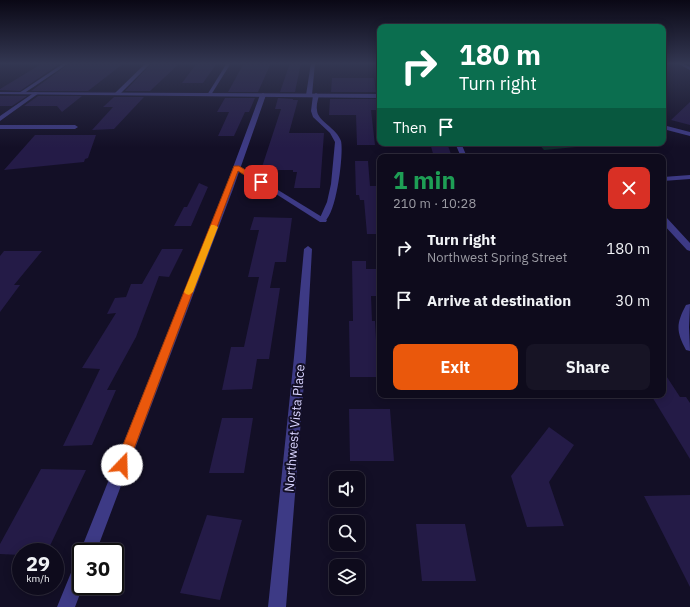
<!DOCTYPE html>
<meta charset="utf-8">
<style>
body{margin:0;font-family:"IBM Plex Sans",sans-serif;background:#171425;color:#f1f3f6;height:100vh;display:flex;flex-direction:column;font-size:15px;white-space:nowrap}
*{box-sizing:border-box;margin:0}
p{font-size:13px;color:#9b9ba3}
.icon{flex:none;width:22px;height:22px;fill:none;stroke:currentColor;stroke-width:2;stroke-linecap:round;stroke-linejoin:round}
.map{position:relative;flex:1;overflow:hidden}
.sheet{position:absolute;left:377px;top:154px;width:289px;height:244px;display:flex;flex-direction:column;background:#0e0b1c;border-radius:8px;box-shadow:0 2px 10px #0003,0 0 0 1px #2e2b3b}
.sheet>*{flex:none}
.guide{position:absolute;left:377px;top:24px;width:289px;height:122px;border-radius:8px;box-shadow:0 2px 10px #0003,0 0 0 1px #2e2b3b;background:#0b6e4f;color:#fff;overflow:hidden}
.fabs{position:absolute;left:329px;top:471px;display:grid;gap:8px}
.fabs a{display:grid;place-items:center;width:36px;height:36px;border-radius:8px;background:#0e0b1c;box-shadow:0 2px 10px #0003,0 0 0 1px #2e2b3b;font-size:20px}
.speed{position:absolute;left:12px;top:543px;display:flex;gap:8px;font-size:20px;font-weight:700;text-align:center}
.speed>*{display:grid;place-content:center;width:52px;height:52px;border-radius:50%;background:#0e0b1c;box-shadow:0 2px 10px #0003,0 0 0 1px #2e2b3b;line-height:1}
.speed small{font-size:10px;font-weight:400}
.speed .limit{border:2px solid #111;border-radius:6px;background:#fff;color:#111}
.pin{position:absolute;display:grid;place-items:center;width:34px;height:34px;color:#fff;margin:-17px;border-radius:8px;box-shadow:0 2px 6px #0006}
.me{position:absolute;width:44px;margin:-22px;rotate:21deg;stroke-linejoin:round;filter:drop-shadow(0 0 3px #0008)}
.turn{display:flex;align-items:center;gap:14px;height:84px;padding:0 16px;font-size:18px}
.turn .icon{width:52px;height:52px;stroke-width:2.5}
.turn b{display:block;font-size:28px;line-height:34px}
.then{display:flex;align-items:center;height:38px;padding:0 16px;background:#0003;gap:8px;font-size:15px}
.round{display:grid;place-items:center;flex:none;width:42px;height:42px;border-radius:8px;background:#171425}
.overview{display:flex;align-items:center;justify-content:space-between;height:68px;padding:0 16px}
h1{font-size:24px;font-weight:800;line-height:30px;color:#1e9e55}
.button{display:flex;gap:8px;margin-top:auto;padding:8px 16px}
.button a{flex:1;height:46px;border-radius:8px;background:#ea580c;color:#fff;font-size:16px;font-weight:800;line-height:46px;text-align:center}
.button a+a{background:#171425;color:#f1f3f6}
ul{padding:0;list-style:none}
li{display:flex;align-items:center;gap:12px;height:52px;padding:0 16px}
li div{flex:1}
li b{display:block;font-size:15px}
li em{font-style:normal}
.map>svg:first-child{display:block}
</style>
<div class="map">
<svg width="690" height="607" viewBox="0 0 690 607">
<rect width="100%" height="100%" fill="#130f26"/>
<path fill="#12302f" d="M538 143H619L544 150Z"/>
<path fill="#241b47" d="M43 63H61L20 91 0 90V89Z
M70 63H124L88 91H31Z
M152 63H180L150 91H125Z
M197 63H217L203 83H182Z
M244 63H271L258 92H228Z
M290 63H301L295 92H280Z
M332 78H374L376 92H331Z
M0 96H27L12 106H0Z
M38 96H82L62 112 57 106H24Z
M114 97H144L114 129 92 130 113 107H103Z
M225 98H255L249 112H245L234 136H218L229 112H217Z
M278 98 293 99V100H298L289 133H324L320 188H294L297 172H293V170H261L281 109H275Z
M330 99H377L378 110H371L375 145H357L356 115H329Z
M690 102V125L671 120Z
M35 135H96L88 158 85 159 84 162 4 170Z
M430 143H447L452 157H434Z
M355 161H368L370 186H378L380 209V234H367L364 200H360L359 195H356Z
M199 183 208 187 191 226H174L184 207H187Z
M254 217 292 218 286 262H275L270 288H280L269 359H257L252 389 222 390 231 347H244L259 277H248L259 230H250Z
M162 249H183L169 277 159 276 136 337 107 390H116L92 445 63 446 100 369 82 368 116 313 107 314 115 298 126 297 131 284H142Z
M4 251H42L14 285H20L0 312V256Z
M352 261H366V269H380V296H371L372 321H375L378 377H350L349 321H353Z
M663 371 680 397H686L690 403V459L651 395H663Z
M349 409H390L394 461H350Z
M222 418H253L244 473H209Z
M549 427 574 445 549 482 564 526 527 527 511 476Z
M41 469 86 470 47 552H21V555L0 554V544Z
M690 495V587L644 496Z
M207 515 242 520 220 600 180 593Z
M416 524H465L476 581H422Z"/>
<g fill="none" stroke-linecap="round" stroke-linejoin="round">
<path fill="#3d3a85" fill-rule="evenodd" d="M235 166H239L327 220 326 222H320L235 168Z"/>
<path fill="#3d3a85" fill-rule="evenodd" d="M64 63H69L23 94 19 93Z
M146 63H151L119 95H115V93Z
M227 63H231L211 95H207Z
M311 63H315L312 95 309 97 306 95Z
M677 63H682L690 67V70Z
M35 92 39 93 0 121V116Z
M263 93 266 95 233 189 96 552H81V554L80 552 225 189 260 95Z
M316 93 319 95C318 100 316 105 317 110 317 121 337 128 341 141 344 153 336 219 323 222L319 220 327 202 331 184 335 142 330 133 313 117 311 111 313 95Z
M0 125H75L78 127 75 129H0Z
M455 143H461L467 157H461Z
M690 175V179L663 181V177Z
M663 217H666L690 243V251L687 250 663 224Z
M308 246 312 249 306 357 286 607H268L294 357 304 249Z
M690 304 689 327 690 351 686 350C676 331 676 324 686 305Z
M81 561V586H83L75 607H57L75 563Z"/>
<path fill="#3d3a85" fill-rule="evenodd" d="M0 92 380 94V98L0 94Z
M663 125 690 132V136L663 129Z"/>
</g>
<linearGradient id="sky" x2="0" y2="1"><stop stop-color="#0a0815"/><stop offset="0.43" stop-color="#333752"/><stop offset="1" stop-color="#333752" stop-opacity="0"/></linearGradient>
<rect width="690" height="148" fill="url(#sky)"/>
<path fill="#ea580c" stroke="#983908" d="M234 166H239L265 182 259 184 238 171 128 465 126 469 122 471 117 469 115 465Z"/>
<path fill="#f59e0b" d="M211 225H214L218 227 193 292 189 295 186 294 184 292Z"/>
<g text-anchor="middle" stroke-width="4" stroke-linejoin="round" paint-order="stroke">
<g font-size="13" fill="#d9d4ff" stroke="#130f26">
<text transform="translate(294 428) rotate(-85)" y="5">Northwest Vista Place</text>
</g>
</g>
</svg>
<div class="fabs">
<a><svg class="icon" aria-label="sound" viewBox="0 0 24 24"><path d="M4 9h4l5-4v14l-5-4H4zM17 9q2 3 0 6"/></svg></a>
<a><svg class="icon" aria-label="search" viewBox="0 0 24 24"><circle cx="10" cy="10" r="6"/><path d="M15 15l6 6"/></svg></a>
<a><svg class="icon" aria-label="layers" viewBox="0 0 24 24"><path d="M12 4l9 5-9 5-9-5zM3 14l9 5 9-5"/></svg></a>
</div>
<div class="speed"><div>29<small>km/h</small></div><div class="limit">30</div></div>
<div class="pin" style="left:261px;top:182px;background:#d93025"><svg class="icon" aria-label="arrive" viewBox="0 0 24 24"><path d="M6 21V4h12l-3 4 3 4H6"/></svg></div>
<svg class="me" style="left:122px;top:465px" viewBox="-20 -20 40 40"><circle r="19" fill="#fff"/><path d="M0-13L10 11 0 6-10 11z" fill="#ea580c"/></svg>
<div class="guide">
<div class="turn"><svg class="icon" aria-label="right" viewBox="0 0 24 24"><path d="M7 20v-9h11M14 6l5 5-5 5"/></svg><div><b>180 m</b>Turn right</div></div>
<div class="then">Then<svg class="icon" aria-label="arrive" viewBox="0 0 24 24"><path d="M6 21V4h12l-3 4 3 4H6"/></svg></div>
</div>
<section class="sheet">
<div class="overview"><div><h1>1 min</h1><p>210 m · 10:28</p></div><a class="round" style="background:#d93025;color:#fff"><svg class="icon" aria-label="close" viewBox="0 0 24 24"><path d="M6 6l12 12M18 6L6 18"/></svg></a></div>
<ul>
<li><svg class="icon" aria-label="right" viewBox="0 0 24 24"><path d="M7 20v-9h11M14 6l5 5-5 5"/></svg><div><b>Turn right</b><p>Northwest Spring Street</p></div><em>180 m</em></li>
<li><svg class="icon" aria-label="arrive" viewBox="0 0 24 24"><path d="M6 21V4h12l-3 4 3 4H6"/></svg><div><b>Arrive at destination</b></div><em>30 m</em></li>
</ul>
<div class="button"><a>Exit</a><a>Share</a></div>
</section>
</div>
